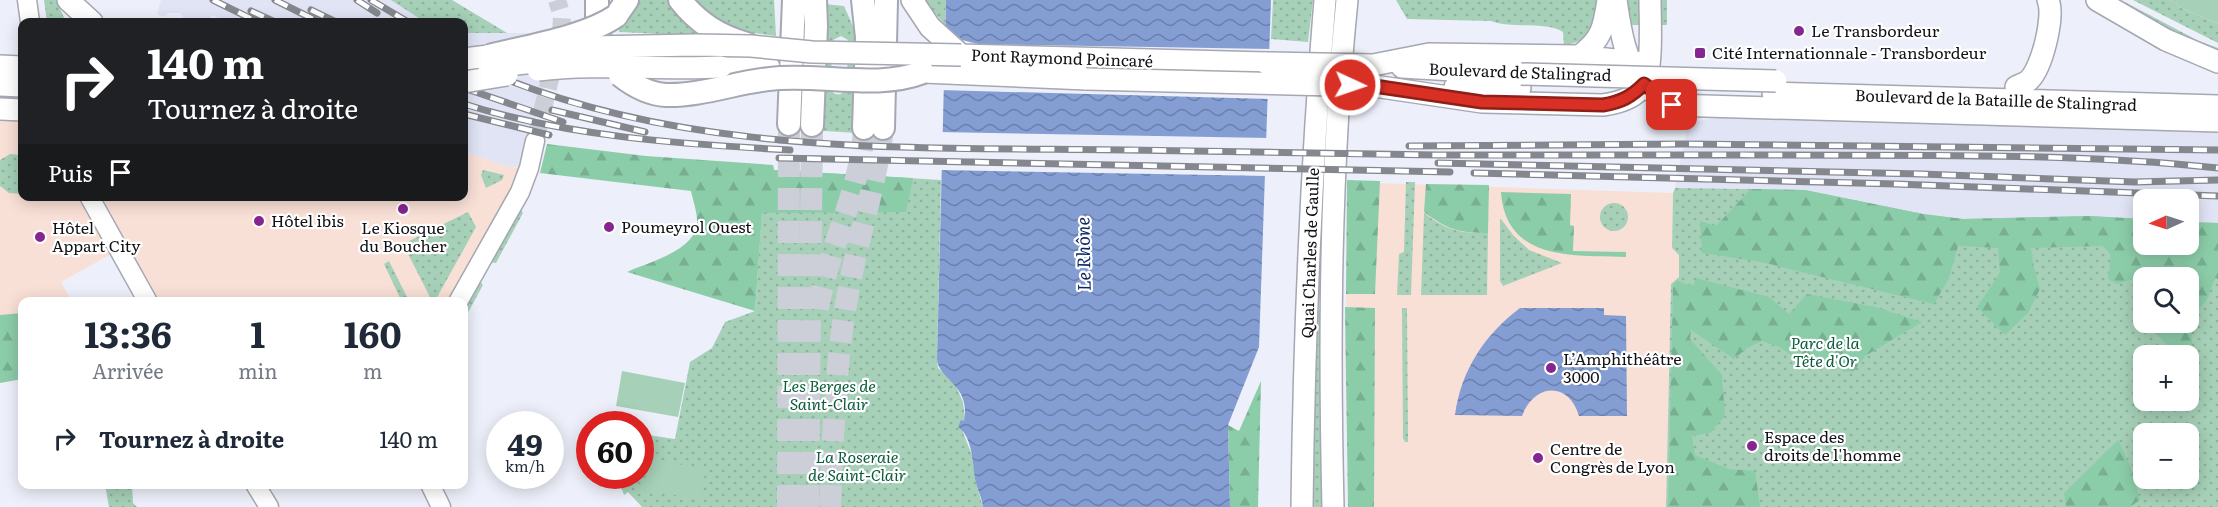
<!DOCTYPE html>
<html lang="fr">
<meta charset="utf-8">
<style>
body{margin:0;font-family:Literata,serif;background:#f2f2f3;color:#1f2937;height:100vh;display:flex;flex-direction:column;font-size:22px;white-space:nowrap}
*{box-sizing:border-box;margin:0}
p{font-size:20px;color:#747a83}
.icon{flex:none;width:33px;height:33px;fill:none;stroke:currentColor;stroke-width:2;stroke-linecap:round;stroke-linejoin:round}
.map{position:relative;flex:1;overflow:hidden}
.drawer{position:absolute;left:18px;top:297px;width:450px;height:192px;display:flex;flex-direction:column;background:#fff;border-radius:12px;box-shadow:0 3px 15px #0003}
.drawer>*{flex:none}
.banner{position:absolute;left:18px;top:18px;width:450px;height:183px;border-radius:12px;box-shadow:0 3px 15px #0003;background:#202124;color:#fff;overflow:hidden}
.needle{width:39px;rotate:267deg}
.controls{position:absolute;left:2133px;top:189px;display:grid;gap:12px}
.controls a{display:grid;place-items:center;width:66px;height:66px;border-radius:12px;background:#fff;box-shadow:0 3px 15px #0003;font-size:30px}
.speed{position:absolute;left:486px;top:411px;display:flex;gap:12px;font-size:30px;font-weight:700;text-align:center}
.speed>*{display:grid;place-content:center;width:78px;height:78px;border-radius:50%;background:#fff;box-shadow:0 3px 15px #0003;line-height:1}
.speed small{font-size:15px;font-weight:400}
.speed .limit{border:9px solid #d22;background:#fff;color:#111}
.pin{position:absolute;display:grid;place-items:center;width:51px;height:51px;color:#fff;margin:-26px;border-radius:12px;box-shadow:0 3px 9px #0006}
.me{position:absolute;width:66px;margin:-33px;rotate:93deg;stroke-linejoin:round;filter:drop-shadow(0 0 4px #0008)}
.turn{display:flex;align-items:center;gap:21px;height:126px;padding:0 30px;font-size:27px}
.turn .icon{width:78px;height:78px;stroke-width:2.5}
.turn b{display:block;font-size:42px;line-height:51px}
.then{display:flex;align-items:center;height:57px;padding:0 30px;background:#0003;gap:12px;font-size:22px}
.eta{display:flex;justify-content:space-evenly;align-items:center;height:102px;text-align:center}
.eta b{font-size:36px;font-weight:700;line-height:42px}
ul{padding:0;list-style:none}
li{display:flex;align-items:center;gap:18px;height:78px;padding:0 30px}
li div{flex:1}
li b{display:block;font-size:22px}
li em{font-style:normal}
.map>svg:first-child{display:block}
</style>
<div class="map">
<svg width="2218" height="507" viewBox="0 0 2218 507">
<defs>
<pattern id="green-dots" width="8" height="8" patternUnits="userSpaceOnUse" patternTransform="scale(1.5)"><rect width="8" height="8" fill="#a6d0b8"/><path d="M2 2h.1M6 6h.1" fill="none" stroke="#8eb29d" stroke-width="1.8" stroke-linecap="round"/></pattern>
<pattern id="forest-firs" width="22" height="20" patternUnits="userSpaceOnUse" patternTransform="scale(1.5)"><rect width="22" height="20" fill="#8ccda9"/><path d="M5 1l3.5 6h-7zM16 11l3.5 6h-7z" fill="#78af91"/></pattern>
<pattern id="water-waves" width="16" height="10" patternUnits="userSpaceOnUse" patternTransform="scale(1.5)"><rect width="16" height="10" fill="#849ed4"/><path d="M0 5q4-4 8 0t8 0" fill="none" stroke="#6b7fab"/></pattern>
</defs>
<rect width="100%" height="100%" fill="#edf0fa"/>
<path fill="#f9e0d6" d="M0 113 22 115V196H464V152L511 167 525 168 455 301H146L117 251 61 282 72 301 22 302V379L0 383Z
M1349 182 1673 193 1672 248 1679 255V277L1671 285 1666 507H1349L1345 348Z"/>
<path fill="#e0e4f4" d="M161 0H452L507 33H534L543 36 553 55 522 167H511L464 152V22H229L212 15 209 20 203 22H184L183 16 179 13H169L163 17 157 14Z
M1719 117 2218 128V223L2189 222 2188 200H2144L2143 219 2090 216 1963 219 1923 214 1805 190 1675 188 1687 129 1697 121Z"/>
<path fill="url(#green-dots)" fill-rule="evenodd" d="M44 0H56L66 22H47Z
M391 0H452L507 33H464V22H425Z
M637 0H671L704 36 619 32V23Z
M689 0H774L776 36 732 30Z
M924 0H946L945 25Z
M1273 0H1313L1308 42 1271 39Z
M1396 0H1599L1597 19 1587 39 1564 46 1563 32C1548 21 1512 29 1491 21L1407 19Z
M1622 0H1641V25H1625Z
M1660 0H1667V25H1660Z
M2105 0H2121L2197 40 2218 48V57Z
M2133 0H2170L2179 7 2218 24V43Z
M824 4 844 6 859 40 857 133 824 131ZM841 36 848 40 847 88 843 93C838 96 832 94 830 88L833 40Z
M10 154 22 155V194L9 193 0 186V160Z
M773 165 774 170 941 180 937 360 938 368 955 384 963 402 965 418 962 430 972 455 976 483 983 507H642L628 492 624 495 617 476H640L641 434 675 439 690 362 712 348 725 322 755 311 764 181Z
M483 170 504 175 502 180 486 188 481 175Z
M1406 182H1415L1411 295H1397L1399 254 1404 252Z
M1675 188 1805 190 1923 214 1963 219 2090 216 2143 219 2144 244H2188L2189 222 2218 223V507H1666L1671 284 1679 277V255L1672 248 1673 193ZM2144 278H2188V322H2144ZM2144 356H2188V400H2144ZM2144 434H2188V478H2144Z
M1600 217a14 14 0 1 1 28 0a14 14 0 1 1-28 0Z
M519 207 523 213 496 263 489 262Z
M468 212 476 227 435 301H432L403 244Z
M1424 213C1448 231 1459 233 1488 233L1487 295H1421Z
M1500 219H1501L1513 235 1529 250 1562 263 1503 286 1500 281Z
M389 261 407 297 401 300 384 264Z
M478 279 483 285 464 320V307Z
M1402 308H1407L1408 442H1405L1403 438Z
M1317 310H1322L1324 507H1312L1311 458Z
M105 485H132L133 503 137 507H109Z"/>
<path fill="url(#forest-firs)" d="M547 144 646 156 773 165 774 170 913 178 906 212 762 213 755 311 627 272C649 262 694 251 697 224 698 214 693 201 691 191L540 173Z
M1347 180 1380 181 1375 294H1346Z
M1426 184 1489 185 1488 233C1459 233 1448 230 1424 212Z
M1751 189 1805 190 1923 214 1963 219 2090 216 2143 219 2144 244H2188L2189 222 2218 223V279L2215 278 2207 300 2192 317V344L2174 352 2156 334 2174 323 2188 322V278H2144L2143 284 2137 278 2117 284 2108 279 2111 255 2103 246 2031 248 2034 268 2040 289 2028 313 2005 335 1977 307 2000 273 1998 248 1958 246 1949 278 1934 304 1761 262 1702 253 1700 221 1716 226Z
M1501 192 1571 194 1570 225 1574 226 1573 251 1626 252V257C1574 255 1506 262 1501 192Z
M1696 278 1769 297 1789 314 1807 294 1875 307 1922 322 1865 356 1854 371 1844 372 1836 365 1805 364 1779 347 1762 341 1747 348 1734 359 1691 330 1690 339 1722 375 1725 416 1710 433 1692 436 1695 455 1729 469 1755 471 1760 507H1668L1673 285 1677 280 1685 284 1694 285Z
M1345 307 1375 308 1374 507H1348Z
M22 313V379L0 383V315Z
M1261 381 1258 507H1230L1228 425 1239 431Z
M2118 440 2132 470 2140 500 2130 507H2066L2064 493Z"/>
<path fill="#a6d0b8" d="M2170 0H2218V24L2179 7Z
M622 371 685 383 678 417 616 406Z
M649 459 706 469 700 499 643 490Z"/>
<path fill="url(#water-waves)" d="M946 0H1271L1259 347 1228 425 1230 507H983C982 498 978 491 976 483 972 466 974 438 958 427L961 420 964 421C971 385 940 381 937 360Z
M1520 308H1604V315L1626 316 1627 416H1579C1569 381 1534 383 1522 416L1455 415C1461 371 1484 335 1520 308Z"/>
<path fill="#edf0fa" d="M942 23 962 40 978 44 1272 49 1270 99 940 90Z
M939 132 1269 138 1268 176 938 170Z"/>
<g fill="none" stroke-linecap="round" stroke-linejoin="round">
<path stroke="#cccfd8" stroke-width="18" stroke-dasharray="18 9" stroke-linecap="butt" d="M535 141 561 34 562 16 557 0"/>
<path stroke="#cccfd8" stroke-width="22" stroke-dasharray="22 11" stroke-linecap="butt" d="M818 309C828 248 861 191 864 128
M788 507 789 124
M808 507 812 125
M830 507C833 438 835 366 847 298 857 240 876 186 883 128"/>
<g stroke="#a5a7b1" stroke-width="21">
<path id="secondary" d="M27 0 30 22
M89 196 148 302
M458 302 520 192 529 168 535 141
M255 484 269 507
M430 484 441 507"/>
</g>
<g stroke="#a5a7b1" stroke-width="24">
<path id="primary" d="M68 0 92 22
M912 0 930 27 961 55 1266 63
M1616 0C1620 28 1625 64 1645 85 1652 93 1663 99 1672 105L2218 121
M2097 0 2166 40 2218 62
M1579 56C1602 40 1604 27 1608 0
M705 65 769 67
M1373 65 1429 54 1579 56 1642 63
M0 66 22 67
M1402 67 1521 74
M923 72 1086 79
M0 85 22 86
M1374 86 1482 102 1603 105C1618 103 1636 98 1644 84 1653 69 1650 19 1650 0
M1455 87 1520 88
M2016 87C2020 85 2026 83 2029 80 2042 68 2055 16 2048 0
M1773 93 2218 106
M0 109 22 110
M1302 507C1304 338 1311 169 1325 0
M1333 507C1329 338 1330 168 1347 0"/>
</g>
<g stroke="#a5a7b1" stroke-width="26">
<path id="trunk" d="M597 0V26L601 43
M680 0C698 23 719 36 747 44
M863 0 867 37 864 128
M616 16 627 0
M789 124 794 0
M812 125 816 26 815 0
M883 128 886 0"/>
</g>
<use href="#secondary" stroke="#fff" stroke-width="18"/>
<use href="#primary" stroke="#fff" stroke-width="21"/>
<use href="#trunk" stroke="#fff" stroke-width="22"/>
<g stroke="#85878f" stroke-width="7">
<path id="rail" d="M213 0 258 22
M275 0 319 22
M357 0 377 13
M371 0 408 22
M311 10 336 22
M251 11 275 22
M464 61C668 158 906 147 1127 150 1230 151 1334 154 1437 155 1544 156 1650 154 1757 155 1911 156 2065 152 2218 168
M464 88 563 122
M464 104C570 137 680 144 790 150
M552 110 645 132
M464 114 549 135
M1409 146 1684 144 2218 150
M779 158 1450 172
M1438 163 1921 174 2135 182 2218 180
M1474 173 1896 184 2218 196"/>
</g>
<use href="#rail" stroke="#fff" stroke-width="4.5" stroke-dasharray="14" stroke-linecap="butt"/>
<g stroke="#a5a7b1" stroke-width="24" stroke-linecap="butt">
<path id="primary-bridge" d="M536 52 590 47 696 45 751 46 812 52 961 55
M464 59 505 54
M1266 63 1373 65
M489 67 553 60
M538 70C599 63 660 70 721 67
M1521 74 1776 81
M1086 79 1374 86
M464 82 507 75"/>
</g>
<g stroke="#a5a7b1" stroke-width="26" stroke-linecap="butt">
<path id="trunk-bridge" d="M489 56C525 47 586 37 616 16
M620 75C634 86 648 94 666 95 704 96 742 80 780 78 827 75 879 89 923 72"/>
</g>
<use href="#primary-bridge" stroke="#fff" stroke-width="21"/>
<use href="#trunk-bridge" stroke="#fff" stroke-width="22"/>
</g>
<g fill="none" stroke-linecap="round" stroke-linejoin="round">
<g stroke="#8d1f18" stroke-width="15">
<path id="route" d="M1350 85 1374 86 1482 102 1603 105C1621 102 1631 97 1644 84L1672 105"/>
</g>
<use href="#route" stroke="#d93025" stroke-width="10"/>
</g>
<g fill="#85258f" stroke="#fff" stroke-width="2">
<circle cx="1799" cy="31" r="6"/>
<rect x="1694" y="47" width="12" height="12" rx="3"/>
<circle cx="403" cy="209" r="6"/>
<circle cx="259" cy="221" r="6"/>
<circle cx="609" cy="227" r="6"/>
<circle cx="40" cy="237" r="6"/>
<circle cx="1551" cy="368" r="6"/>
<circle cx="1752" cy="446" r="6"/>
<circle cx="1538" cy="458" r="6"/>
</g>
<g text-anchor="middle" stroke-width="4.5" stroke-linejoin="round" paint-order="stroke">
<g font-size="16" fill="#111216" stroke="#fff" text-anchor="start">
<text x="1811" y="37">Le Transbordeur</text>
<text x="1712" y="59">Cité Internationnale - Transbordeur</text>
<text x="271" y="227">Hôtel ibis</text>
<text x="621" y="233">Poumeyrol Ouest</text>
<text x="52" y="234">Hôtel<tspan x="52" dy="18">Appart City</tspan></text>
<text x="403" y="234" text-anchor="middle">Le Kiosque<tspan x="403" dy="18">du Boucher</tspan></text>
<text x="1563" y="365">L’Amphithéâtre<tspan x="1563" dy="18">3000</tspan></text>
<text x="1764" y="443">Espace des<tspan x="1764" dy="18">droits de l'homme</tspan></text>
<text x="1550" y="455">Centre de<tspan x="1550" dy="18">Congrès de Lyon</tspan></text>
</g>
<g font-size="16" fill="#111216" stroke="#fff">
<text transform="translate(1062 58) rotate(2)" y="6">Pont Raymond Poincaré</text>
<text transform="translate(1520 72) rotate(2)" y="6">Boulevard de Stalingrad</text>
<text transform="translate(1996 100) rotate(2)" y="6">Boulevard de la Bataille de Stalingrad</text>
<text transform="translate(1310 253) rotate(-88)" y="6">Quai Charles de Gaulle</text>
</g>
<g font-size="16" font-style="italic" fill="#0b5c3b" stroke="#fff">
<text x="1825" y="349">Parc de la<tspan x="1825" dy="18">Tête d'Or</tspan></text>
<text x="829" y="392">Les Berges de<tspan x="829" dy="18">Saint-Clair</tspan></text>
<text x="857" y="463">La Roseraie<tspan x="857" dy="18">de Saint-Clair</tspan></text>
</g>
<g font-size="18" font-style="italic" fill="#0d2765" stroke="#fff">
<text transform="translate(1084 254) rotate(-91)" y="6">Le Rhône</text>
</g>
</g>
</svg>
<div class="controls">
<a><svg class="needle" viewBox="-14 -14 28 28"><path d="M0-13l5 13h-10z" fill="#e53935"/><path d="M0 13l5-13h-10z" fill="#747a83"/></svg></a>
<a><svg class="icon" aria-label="search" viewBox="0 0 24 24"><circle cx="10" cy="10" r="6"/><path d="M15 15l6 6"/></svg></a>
<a>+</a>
<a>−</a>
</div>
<div class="speed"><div>49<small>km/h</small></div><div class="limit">60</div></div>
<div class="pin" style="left:1672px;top:105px;background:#d93025"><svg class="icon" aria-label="arrive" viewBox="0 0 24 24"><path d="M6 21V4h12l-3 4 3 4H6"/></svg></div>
<svg class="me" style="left:1350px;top:85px" viewBox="-20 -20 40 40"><circle r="17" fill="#d93025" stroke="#fff" stroke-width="3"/><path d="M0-11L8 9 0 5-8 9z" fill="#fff"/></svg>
<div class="banner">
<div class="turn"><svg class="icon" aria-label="right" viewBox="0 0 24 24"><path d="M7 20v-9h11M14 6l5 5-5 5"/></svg><div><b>140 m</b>Tournez à droite</div></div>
<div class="then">Puis<svg class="icon" aria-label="arrive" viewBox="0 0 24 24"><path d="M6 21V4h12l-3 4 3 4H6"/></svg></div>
</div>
<section class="drawer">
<div class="eta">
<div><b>13:36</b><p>Arrivée</p></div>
<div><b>1</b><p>min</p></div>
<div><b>160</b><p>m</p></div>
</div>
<ul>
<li><svg class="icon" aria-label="right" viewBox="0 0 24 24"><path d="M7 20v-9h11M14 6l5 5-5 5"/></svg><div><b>Tournez à droite</b></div><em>140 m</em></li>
</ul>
</section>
</div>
